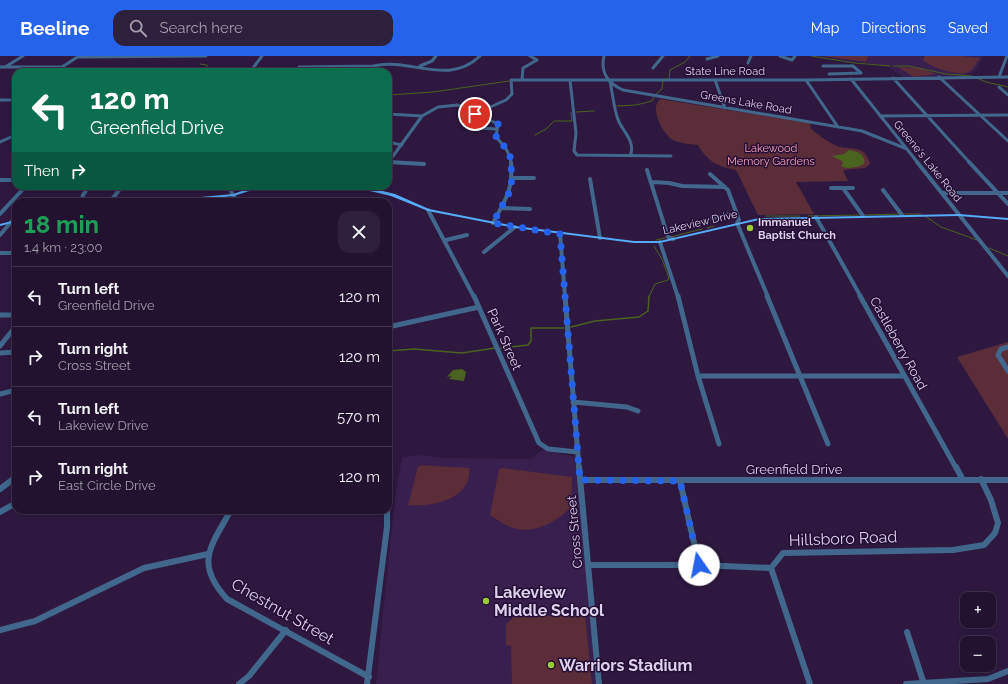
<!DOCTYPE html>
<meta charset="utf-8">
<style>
body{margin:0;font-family:Raleway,sans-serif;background:#2e203c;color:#f1f3f6;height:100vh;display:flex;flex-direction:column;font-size:15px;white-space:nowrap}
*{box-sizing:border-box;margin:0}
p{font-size:13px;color:#a29eab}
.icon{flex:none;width:22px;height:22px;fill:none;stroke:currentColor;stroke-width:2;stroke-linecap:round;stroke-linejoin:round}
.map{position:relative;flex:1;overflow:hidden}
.details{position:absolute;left:12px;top:142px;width:380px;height:316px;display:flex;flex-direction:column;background:#221230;border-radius:12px;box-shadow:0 2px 10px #0003,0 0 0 1px #3f324c}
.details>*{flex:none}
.hud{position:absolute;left:12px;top:12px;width:380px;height:122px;border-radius:12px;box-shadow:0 2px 10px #0003,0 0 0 1px #3f324c;background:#0b6e4f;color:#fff;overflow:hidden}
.fabs{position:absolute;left:960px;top:536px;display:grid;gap:8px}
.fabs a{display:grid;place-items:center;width:36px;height:36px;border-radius:8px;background:#221230;box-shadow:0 2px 10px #0003,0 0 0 1px #3f324c;font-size:20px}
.pin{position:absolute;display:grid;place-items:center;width:34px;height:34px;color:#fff;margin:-17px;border:2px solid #fff;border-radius:50%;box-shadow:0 1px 4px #0007}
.me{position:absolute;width:44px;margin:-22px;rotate:348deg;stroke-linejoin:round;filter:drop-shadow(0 0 3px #0008)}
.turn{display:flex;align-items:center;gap:14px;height:84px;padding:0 12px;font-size:18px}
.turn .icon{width:52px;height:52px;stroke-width:2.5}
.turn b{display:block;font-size:28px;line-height:34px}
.then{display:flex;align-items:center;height:38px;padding:0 12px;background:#0003;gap:8px;font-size:15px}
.round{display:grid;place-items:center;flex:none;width:42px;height:42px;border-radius:12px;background:#2e203c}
.headline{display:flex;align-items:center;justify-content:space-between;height:68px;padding:0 12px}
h1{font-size:24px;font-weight:700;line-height:30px;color:#1e9e55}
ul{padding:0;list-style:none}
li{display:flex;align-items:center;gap:12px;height:60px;padding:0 12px;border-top:1px solid #3f324c}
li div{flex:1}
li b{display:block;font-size:15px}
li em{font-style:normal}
header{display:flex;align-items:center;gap:24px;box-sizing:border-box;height:56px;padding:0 20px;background:#2563eb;color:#fff}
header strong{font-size:19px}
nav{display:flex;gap:22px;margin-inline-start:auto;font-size:14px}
.search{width:280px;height:36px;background:#2e203c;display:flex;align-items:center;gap:10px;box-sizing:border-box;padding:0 14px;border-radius:12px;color:#a29eab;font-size:15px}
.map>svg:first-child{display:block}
</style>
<header>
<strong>Beeline</strong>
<div class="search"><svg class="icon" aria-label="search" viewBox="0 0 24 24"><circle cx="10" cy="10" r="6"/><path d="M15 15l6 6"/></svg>Search here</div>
<nav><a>Map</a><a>Directions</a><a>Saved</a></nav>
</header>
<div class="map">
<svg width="1008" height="628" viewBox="0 0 1008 628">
<rect width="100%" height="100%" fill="#2e1840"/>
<path fill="#391f4e" d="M817 0H983L977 13 963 20 905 22 887 10Z
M542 394 576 401 596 628H376L396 433 402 402 418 399 443 402 531 403Z"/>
<path fill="#5b2d38" d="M822 0H868L866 6Z
M925 0H962L980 2C976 7 974 13 968 16 958 21 930 11 923 4Z
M898 11 919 12 936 18 914 21Z
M660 43 810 67 811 73C819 79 826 85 835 89 849 96 865 86 870 108L865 112 843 114 848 125 796 126 814 158 758 159 736 114C718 111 707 105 698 89 690 88 681 88 673 84 664 79 655 61 656 51 656 48 658 46 660 43Z
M1008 286V383L957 301Z
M421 409 470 412C469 416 469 423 467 427 457 446 428 451 408 449L418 411Z
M503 412 572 421 571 451C555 468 529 481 506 469 500 466 495 462 490 459L499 413Z
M515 560H585L592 628H512L511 590 506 589V568Z"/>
<path fill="#4a631e" d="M849 94C858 95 866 99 864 108 858 111 847 114 841 110L843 107 842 105 832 100 844 98Z
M462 313 466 316 464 325 449 323 452 320 447 321 453 314Z"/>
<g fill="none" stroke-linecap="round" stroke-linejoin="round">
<path stroke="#4a631e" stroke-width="1" d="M811 0 855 7 890 10
M200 8 207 9V16
M893 10H909L946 18 972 20
M977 22 986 26 1008 31
M669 23 670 14 685 6 690 0
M388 39 433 36 509 25
M655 39 662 33 663 25
M617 50 636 49 652 45 654 41
M576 56 594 55
M535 79 546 73 554 65H572L571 56
M904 158H921
M865 159 899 158
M766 160H800
M808 160 859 159
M925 160 941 171 977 184
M707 172 714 170
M671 181 702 173
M656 184 665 182
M989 192 1008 200
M649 241 655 228 668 224 669 222 662 203 654 190"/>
<path stroke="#4a631e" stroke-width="1.5" d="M571 271 595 265 639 261 648 255 649 240
M501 292 528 289 531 285V272H564
M388 295 414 293 462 297 495 292"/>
<path stroke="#41688c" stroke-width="3" d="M604 0C600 17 608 27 623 34L862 75 907 93
M780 0 792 4 795 0
M78 1 206 0
M707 3 718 0
M748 7 751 0
M420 10 432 5 436 0
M823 10H853L861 17 829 18
M0 11H62L72 15H200
M5 11 23 0
M62 11 79 0
M299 11 373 10
M653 12 663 0
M250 16 262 0
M378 16 373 12V10C410 1 448 31 480 0
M939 21 1008 85
M999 21 1007 0
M893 22 970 107
M851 23 918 107
M522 24 523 12 537 4 530 0
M570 24 576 77 574 95 577 99 671 100
M715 24 725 52
M806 24 838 71
M610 26C613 38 614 56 619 66 624 76 636 87 630 100
M999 31 1008 39
M0 44H16
M388 58 422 60
M475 58 506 44 512 38 511 24H806L1008 21
M880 60 1008 59
M477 72 497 73
M0 86 16 79
M388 86 402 89
M388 106 408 107
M388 107 422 60 438 51 458 49 498 68 496 81C503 89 510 95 511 107"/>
<path stroke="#41688c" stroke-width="4" d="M388 106 424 108
M917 106 1008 220
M969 106 1008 148
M388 107 389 106
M647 114 668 181 673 183
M710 118 728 134 739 164 737 167 768 241
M512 122H534
M590 123 600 182
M0 124H16
M652 126 669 127 682 130 725 131
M228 130 237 146
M831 132H853
M843 132 863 160
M883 134 902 159
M943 137H1008
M81 146 83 139 89 130
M110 146 122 130
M501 152 530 153
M428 154 474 241
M0 158 26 130
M816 161 861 241
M712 162 730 158 737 159
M493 167C506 142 513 135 511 106
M560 177 565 241
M0 179 11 166
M446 184 467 179
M660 186 678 241
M484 196 515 171
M0 197H16"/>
<path stroke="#41688c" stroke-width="5" d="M474 240 539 387 548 393 578 396
M565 240 579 412
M678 240 698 320 719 388
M767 240 828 388
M860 240 956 412
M0 259H16
M388 271 479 251
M0 290 16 270
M1008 291 1001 293 998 299 1008 315
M0 297 16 296
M698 320H904
M0 338 16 334
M573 346 627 351 638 355"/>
<path stroke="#41688c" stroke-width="6" d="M579 411 599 628
M956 411 963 424
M580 424H1008
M680 425 699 509
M0 433 16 421
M70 454 75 455
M231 454C211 490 194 507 227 543L369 621
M0 456 16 447
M589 509H699L771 512 783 497 953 494 984 489 995 477 998 467 991 444 981 423
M771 512 810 628
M0 574 35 565 144 512 208 498
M907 576 924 628
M239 628 249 620 286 574
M367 628 387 471V454
M906 628 988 623 1008 615"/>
<path fill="#55abf5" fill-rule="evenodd" d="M257 130H264L234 140 172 146H155L157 145 233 138Z
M353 130H362L395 138 429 153 515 170 634 185H660L759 162 959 158 1008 162V164L959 160 759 164 660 187H634L515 172 428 155 391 140 353 131Z
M16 164V166L0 170V168Z"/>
</g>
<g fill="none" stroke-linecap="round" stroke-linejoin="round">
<path stroke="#2563eb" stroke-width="7" stroke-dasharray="0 12.6" d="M475 58 498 68 496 82 506 92 510 100 512 122 510 135 493 167 560 178 580 424 680 425 699 509"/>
</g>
<g fill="#98cb37" stroke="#240e35" stroke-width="1.5">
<circle cx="750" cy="172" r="4"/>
<circle cx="486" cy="545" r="4"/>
<circle cx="551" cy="609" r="4"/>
</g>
<g text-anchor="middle" stroke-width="3" stroke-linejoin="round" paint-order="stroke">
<g font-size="11" fill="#ddd1eb" stroke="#240e35">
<text x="725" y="19">State Line Road</text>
<text transform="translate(746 46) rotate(10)" y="4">Greens Lake Road</text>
<text transform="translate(928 105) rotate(51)" y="4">Greene's Lake Road</text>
<text transform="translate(700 166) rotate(-13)" y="4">Lakeview Drive</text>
</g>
<g font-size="11" fill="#f8a1b2" stroke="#240e35">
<text x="771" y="96">Lakewood<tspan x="771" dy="13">Memory Gardens</tspan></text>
</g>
<g font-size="11" font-weight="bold" fill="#ddd1eb" stroke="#240e35" text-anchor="start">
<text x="758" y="170">Immanuel<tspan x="758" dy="13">Baptist Church</tspan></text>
</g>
<g font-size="13" fill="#ddd1eb" stroke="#240e35">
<text transform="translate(505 283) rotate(66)" y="5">Park Street</text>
<text transform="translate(899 287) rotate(61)" y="5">Castleberry Road</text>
<text x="794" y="418">Greenfield Drive</text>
<text transform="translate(574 476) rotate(-95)" y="5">Cross Street</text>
</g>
<g font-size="16" fill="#ddd1eb" stroke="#240e35">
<text transform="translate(843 482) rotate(-2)" y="6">Hillsboro Road</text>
<text transform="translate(283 555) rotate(30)" y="6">Chestnut Street</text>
</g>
<g font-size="16" font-weight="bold" fill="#ddd1eb" stroke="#240e35" text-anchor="start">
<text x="494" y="542">Lakeview<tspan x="494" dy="18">Middle School</tspan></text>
<text x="559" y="615">Warriors Stadium</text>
</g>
</g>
</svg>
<div class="fabs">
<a>+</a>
<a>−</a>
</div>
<div class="pin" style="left:475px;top:58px;background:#d93025"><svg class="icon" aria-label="arrive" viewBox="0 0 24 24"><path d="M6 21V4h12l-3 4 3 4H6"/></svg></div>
<svg class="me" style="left:699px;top:509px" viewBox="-20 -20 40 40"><circle r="19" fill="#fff"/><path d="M0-13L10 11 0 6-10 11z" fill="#2563eb"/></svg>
<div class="hud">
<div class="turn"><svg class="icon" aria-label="left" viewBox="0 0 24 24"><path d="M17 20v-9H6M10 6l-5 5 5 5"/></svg><div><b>120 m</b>Greenfield Drive</div></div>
<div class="then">Then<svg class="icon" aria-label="right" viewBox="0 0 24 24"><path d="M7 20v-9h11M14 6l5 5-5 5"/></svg></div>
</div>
<section class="details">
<div class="headline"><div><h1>18 min</h1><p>1.4 km · 23:00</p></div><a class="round"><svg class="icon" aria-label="close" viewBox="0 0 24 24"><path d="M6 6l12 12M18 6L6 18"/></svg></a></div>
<ul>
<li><svg class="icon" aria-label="left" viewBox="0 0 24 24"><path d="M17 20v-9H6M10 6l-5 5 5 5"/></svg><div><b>Turn left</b><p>Greenfield Drive</p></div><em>120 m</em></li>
<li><svg class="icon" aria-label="right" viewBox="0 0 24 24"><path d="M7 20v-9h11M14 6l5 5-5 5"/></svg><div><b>Turn right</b><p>Cross Street</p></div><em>120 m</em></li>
<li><svg class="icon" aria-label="left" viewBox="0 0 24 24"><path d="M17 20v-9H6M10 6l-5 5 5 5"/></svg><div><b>Turn left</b><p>Lakeview Drive</p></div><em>570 m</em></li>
<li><svg class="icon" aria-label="right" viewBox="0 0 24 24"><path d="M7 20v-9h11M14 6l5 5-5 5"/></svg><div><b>Turn right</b><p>East Circle Drive</p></div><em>120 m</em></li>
</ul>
</section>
</div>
